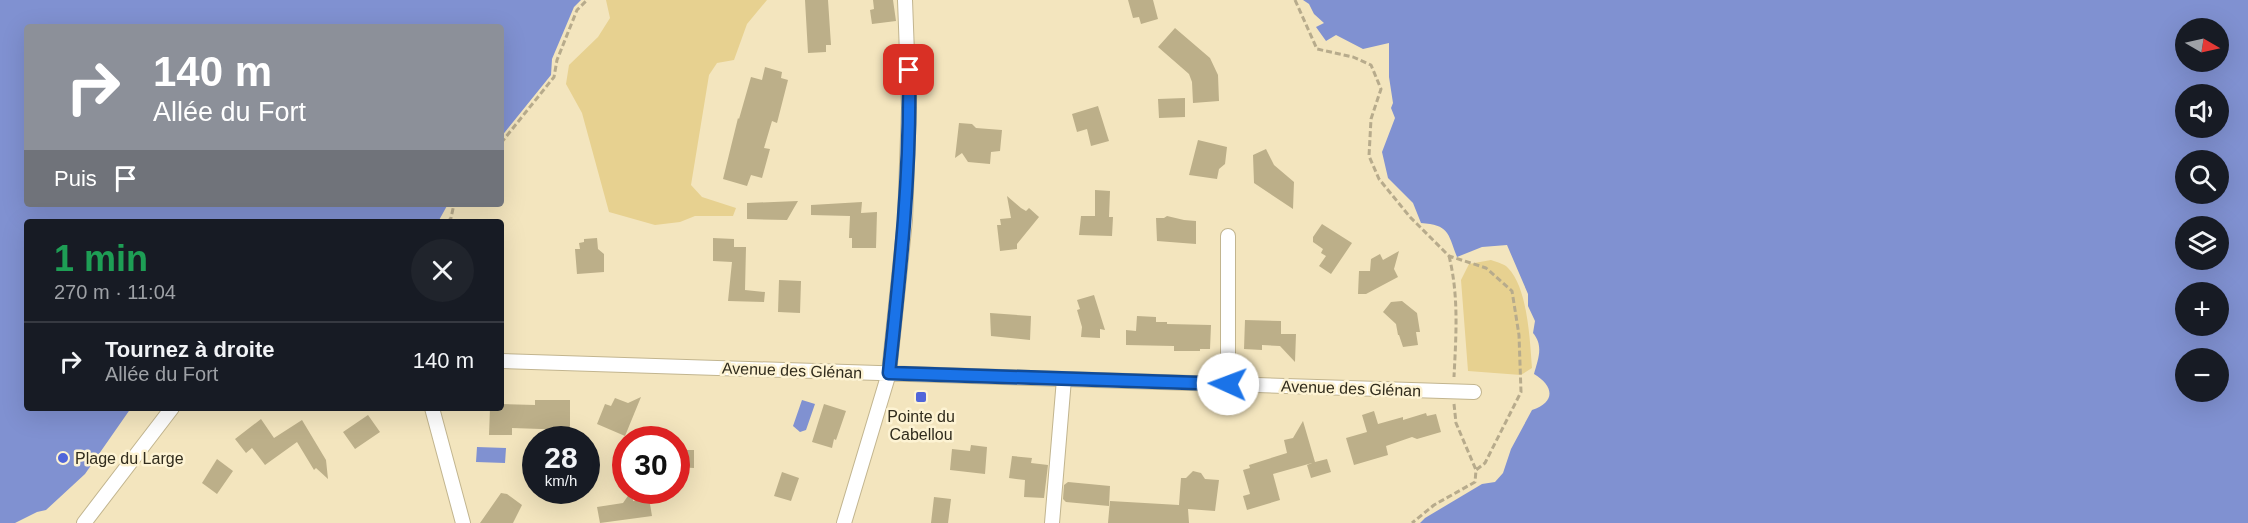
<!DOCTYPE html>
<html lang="fr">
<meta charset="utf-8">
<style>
body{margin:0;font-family:Arial,sans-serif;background:#20242c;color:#f1f3f6;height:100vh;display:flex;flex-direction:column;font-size:22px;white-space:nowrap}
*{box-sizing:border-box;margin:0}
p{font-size:20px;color:#9ea1a6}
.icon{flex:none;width:33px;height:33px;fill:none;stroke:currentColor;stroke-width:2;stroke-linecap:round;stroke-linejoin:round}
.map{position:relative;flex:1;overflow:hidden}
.side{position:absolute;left:24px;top:219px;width:480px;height:192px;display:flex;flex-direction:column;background:#171b24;border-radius:6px;box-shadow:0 6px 24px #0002}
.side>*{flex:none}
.guide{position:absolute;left:24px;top:24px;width:480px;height:183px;border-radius:6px;box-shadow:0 6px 24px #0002;background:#8c9099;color:#fff;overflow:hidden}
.needle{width:39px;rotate:99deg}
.buttons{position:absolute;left:2175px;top:18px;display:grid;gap:12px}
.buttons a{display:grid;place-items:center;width:54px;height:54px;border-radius:50%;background:#171b24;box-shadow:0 6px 24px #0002;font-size:30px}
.speed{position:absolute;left:522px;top:426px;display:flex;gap:12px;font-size:30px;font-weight:700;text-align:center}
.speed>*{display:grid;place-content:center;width:78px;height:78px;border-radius:50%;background:#171b24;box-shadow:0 6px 24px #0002;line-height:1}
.speed small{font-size:15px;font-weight:400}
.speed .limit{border:9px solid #d22;background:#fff;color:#111}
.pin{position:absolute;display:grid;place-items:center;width:51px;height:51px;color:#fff;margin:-26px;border-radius:12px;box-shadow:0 3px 9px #0006}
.me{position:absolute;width:66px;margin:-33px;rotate:272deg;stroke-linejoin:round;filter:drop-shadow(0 0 4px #0008)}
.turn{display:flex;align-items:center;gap:21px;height:126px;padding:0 30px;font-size:27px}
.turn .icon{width:78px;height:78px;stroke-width:2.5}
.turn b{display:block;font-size:42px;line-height:51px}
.then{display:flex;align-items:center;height:57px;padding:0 30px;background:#0003;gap:12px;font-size:22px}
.round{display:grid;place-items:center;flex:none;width:63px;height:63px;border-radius:32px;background:#20242c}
.summary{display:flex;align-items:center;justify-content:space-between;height:102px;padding:0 30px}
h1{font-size:36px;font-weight:700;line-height:45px;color:#1e9e55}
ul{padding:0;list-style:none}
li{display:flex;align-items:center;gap:18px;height:78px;padding:0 30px;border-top:2px solid #363941}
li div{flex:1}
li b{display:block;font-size:22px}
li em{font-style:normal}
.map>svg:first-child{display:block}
</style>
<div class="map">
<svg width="2248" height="523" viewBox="0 0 2248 523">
<rect width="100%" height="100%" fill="#f3e5be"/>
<path fill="#e7d190" d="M606 0H767L747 24 734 60 717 63 709 75 691 185 702 197 736 208 733 216H695L680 222 655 225 609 212 582 113 566 84 569 65 598 37 610 18Z
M1491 260C1496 262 1505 264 1508 268 1528 288 1530 342 1532 368L1521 375 1468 371 1461 280 1469 264Z"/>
<path fill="#8091d1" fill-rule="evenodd" d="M0 0H581L574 7 552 59 551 75 501 137V27H27V204H448L438 222H27V408H131L85 474 46 510 37 512 15 523H0Z
M1303 0H2248V523H1420L1425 518 1482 484 1495 482 1503 473 1511 449 1532 410C1556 402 1554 386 1534 374 1538 359 1544 346 1533 333L1535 321 1528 306V294L1507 245 1482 247 1457 257C1448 233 1449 225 1421 223L1413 203 1388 178 1382 152 1395 118 1391 108 1393 103 1389 77V43L1363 49 1336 35 1326 41 1316 27 1324 23 1314 14 1309 4ZM2218 28V62H2186V28ZM2186 94H2218V128H2186ZM2186 160H2218V194H2186ZM2218 226V260H2186V226ZM2186 292H2218V326H2186ZM2186 358H2218V392H2186Z
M802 400 815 404 806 430 800 432 793 426Z
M477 447 506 448 505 463 476 462Z"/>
<path fill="#bcaf89" d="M805 0H828L831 45H826V52L808 53Z
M873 0H893L896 21 872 24 870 10 874 9Z
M1128 0H1153L1158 19 1141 24 1139 17 1133 18Z
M1175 28 1210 58 1218 75 1219 101 1193 103 1192 82 1189 74 1158 47Z
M765 67 782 72 781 78 788 80 777 123 772 121 764 148 770 149 762 178 751 175 747 186 723 179 738 118 739 119 751 77 762 80Z
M1185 98V117L1159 118 1158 99Z
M1098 106 1109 141 1091 146 1087 129 1077 132 1072 114Z
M959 123 972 124 976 128 1002 130 1000 151 991 152 990 164 968 162 962 153 955 158Z
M1198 140 1227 147 1225 164 1219 169 1217 179 1189 175Z
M1266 149 1274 165 1294 182 1293 209 1254 183 1253 155Z
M1095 190 1110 191 1109 217H1113L1112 236 1079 235 1081 216H1095Z
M1007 196 1021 208 1026 211 1029 208 1039 217 1017 244V249L1000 251 997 225H1001L1000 219 1011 218Z
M798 201 787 220 747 219V203Z
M862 202 861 213 877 212 876 248H852V238H849L850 216 811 215V205Z
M1167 216 1184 220 1196 221V244L1157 241 1156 218H1164Z
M1322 224 1352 243 1331 274 1319 266 1326 256 1321 253 1323 249 1313 242V237Z
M597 238 598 249 604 254V272L577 274 575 249H580L579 243 584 242V239Z
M713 238 734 239V247H746L745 290 765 292 764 302 728 301 732 262 713 261Z
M1399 251 1394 269 1398 277 1366 294H1358L1359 271H1370L1371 259 1380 254 1383 260Z
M779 280 801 281 800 313 778 312Z
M1094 295 1105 330 1100 329V338L1081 337 1082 327 1077 310 1080 309 1077 300Z
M1402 301 1417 313 1420 332H1416L1418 345 1403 347 1399 335H1398L1396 324 1383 312 1391 302Z
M990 313 1031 316 1030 340 991 336Z
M1137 316 1156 317V322H1167V324L1211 325 1210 349H1200V351H1174V346L1126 345V330L1136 331Z
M1245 320 1281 321V334H1296L1295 362 1280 346 1262 345V350L1244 349Z
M641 397 625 436 597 424 605 404 611 406 615 398 628 403Z
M535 400H570V430L512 428V435H489L490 408H501V404L535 405Z
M824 404 846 411 836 440 834 439 832 448 812 442Z
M1374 411 1378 424 1403 417V420L1426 413 1427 416 1436 414 1441 432 1417 439 1412 437 1386 446 1388 455 1354 465 1346 438 1367 432 1362 415Z
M368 415 380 432 355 449 343 432Z
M261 419 274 438 302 420 326 460 328 479 316 468 314 470 297 442 265 465 252 448 246 453 235 439Z
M1303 421 1315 462 1327 459 1331 472 1311 478 1307 465 1312 463 1273 474 1280 500 1247 510 1243 496 1250 494 1243 470 1250 468 1249 465 1287 453 1284 440 1293 438Z
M971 445 987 447 985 474 950 470 952 449 970 451Z
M676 450H694V468L676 467Z
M1012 456 1032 458 1031 463 1048 465 1044 498 1024 497 1025 480 1009 478Z
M217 459 233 471 217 494 202 483Z
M1193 471 1201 473 1205 479 1219 480 1215 511 1188 509 1189 523H1108L1110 501 1179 505 1181 478H1186Z
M782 472 799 478 791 501 774 496Z
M1068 482 1110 486 1109 506 1066 502 1063 499 1064 485Z
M632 490 633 501 649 498 652 516 600 523 597 507 623 503Z
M501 493 507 494 522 505 513 523H480Z
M934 497 951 499 948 523H931Z"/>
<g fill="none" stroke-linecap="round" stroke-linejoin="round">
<g stroke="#c2b58f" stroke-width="16">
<path id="minor" d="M501 361 1474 392
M1228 384V236
M432 408 463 523
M84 523 172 408
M844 523 889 373 905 220 909 108 905 0
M1052 523 1064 379"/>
</g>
<path stroke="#b7ab8c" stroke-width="3" stroke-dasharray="6 3" stroke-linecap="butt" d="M1295 0 1317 49 1353 57 1371 65 1381 89 1371 119 1369 156 1379 179 1410 217 1449 256 1486 268 1512 291 1519 335 1521 392 1485 463 1476 470 1475 482 1434 505 1412 523
M501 143 554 77 557 60 577 10 587 0
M448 222 451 218 454 204
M1449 256C1459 296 1456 336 1454 377
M1454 404 1456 423 1476 470"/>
<use href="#minor" stroke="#fff" stroke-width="14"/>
</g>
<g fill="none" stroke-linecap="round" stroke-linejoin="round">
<g stroke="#114b97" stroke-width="15">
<path id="route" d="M909 70C911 172 900 272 889 373L1228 384"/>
</g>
<use href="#route" stroke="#1a73e8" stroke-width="10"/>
</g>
<g fill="#5065da" stroke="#fdf3d3" stroke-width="2">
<rect x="915" y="391" width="12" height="12" rx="3"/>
<circle cx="63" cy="458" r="6"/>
</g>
<g text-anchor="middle" stroke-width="5" stroke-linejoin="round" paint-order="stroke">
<g font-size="16" fill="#312c1d" stroke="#fdf3d3">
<text transform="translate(792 370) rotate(2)" y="6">Avenue des Glénan</text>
<text transform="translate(1351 388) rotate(2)" y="6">Avenue des Glénan</text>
</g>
<g font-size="16" fill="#312c1d" stroke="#fdf3d3">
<text x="921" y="422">Pointe du<tspan x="921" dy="18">Cabellou</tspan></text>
<text x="75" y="464" text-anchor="start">Plage du Large</text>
</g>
</g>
</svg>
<div class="buttons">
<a><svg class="needle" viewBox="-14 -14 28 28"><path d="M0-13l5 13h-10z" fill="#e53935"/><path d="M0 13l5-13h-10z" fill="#9ea1a6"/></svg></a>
<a><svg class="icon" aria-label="sound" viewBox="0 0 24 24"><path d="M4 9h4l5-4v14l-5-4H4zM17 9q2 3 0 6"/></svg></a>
<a><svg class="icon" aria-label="search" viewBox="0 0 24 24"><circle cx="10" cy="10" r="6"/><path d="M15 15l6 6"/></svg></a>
<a><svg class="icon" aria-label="layers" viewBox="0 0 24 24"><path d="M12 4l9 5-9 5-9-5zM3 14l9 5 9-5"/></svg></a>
<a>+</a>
<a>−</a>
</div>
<div class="speed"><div>28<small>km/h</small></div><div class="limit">30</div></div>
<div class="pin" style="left:909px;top:70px;background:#d93025"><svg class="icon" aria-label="arrive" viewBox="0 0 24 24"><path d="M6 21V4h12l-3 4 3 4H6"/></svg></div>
<svg class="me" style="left:1228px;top:384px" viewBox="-20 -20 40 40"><circle r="19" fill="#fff"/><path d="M0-13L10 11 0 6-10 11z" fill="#1a73e8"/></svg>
<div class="guide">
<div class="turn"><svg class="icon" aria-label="right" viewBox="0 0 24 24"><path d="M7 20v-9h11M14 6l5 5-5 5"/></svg><div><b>140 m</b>Allée du Fort</div></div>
<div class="then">Puis<svg class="icon" aria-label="arrive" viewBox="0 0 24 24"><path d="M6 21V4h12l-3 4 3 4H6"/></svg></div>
</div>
<section class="side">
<div class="summary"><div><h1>1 min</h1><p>270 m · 11:04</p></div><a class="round"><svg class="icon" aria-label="close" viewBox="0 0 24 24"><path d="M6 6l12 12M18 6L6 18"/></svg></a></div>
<ul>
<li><svg class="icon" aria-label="right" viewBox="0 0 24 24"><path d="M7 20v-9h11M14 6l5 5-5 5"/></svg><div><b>Tournez à droite</b><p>Allée du Fort</p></div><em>140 m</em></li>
</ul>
</section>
</div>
